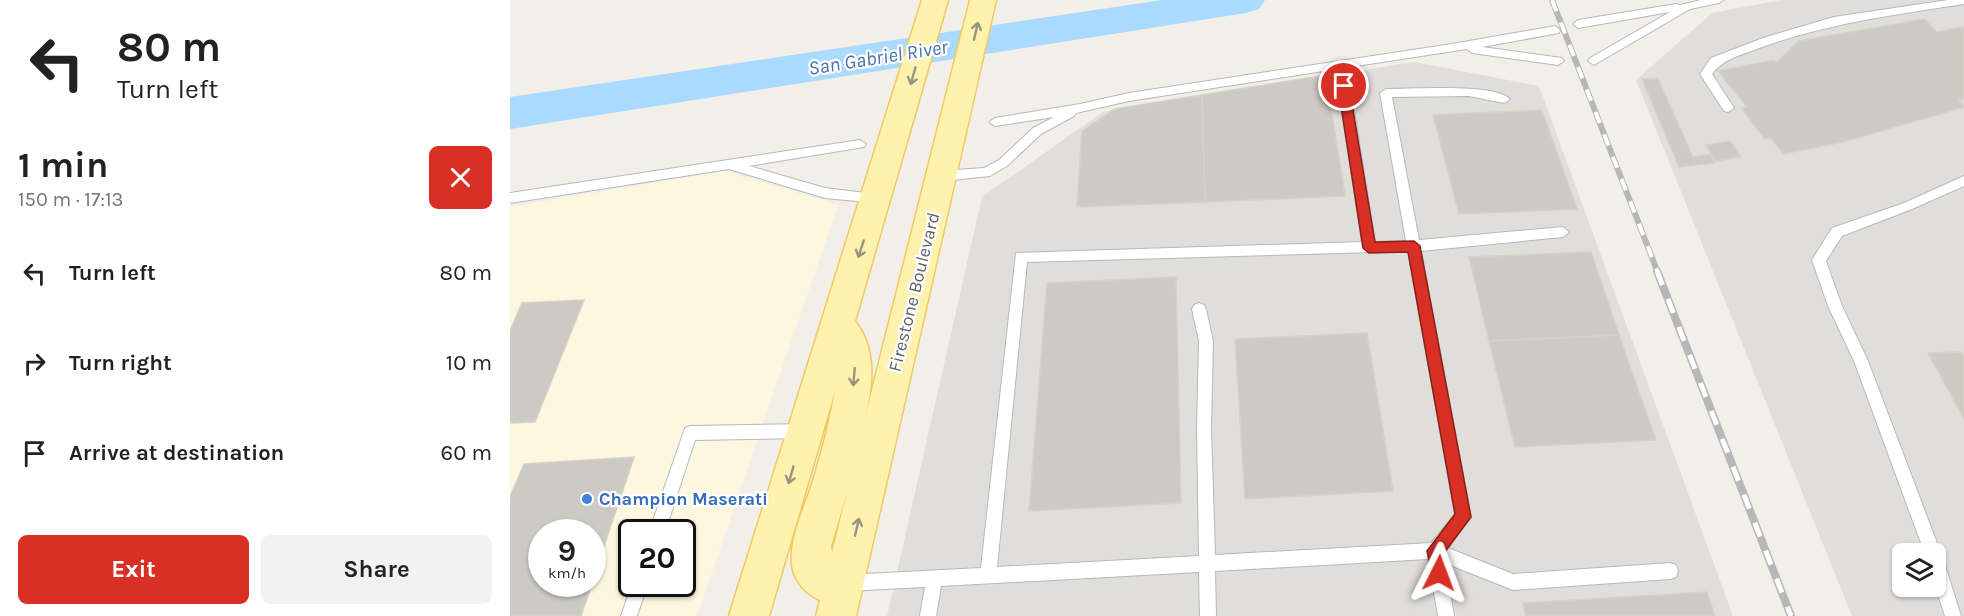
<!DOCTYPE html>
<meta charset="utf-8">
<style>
body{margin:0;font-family:Karla,sans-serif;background:#f2f2f2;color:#222;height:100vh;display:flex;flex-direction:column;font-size:22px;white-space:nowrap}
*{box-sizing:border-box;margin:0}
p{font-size:20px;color:#767676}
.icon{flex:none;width:33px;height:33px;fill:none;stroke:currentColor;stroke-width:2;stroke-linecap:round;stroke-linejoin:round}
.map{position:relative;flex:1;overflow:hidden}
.sheet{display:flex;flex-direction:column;background:#fff;width:510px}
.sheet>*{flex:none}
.guide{background:#fff;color:#222;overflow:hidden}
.controls{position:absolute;left:1382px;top:543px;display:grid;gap:12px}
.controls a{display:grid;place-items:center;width:54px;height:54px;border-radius:9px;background:#fff;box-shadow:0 2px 4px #0004;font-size:30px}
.speed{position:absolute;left:18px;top:519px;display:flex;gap:12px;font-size:30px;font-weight:700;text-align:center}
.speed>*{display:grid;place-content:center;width:78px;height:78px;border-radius:50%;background:#fff;box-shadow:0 2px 4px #0004;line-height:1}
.speed small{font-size:15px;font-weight:400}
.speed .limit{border:3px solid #111;border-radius:9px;background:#fff;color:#111}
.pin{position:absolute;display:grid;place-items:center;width:51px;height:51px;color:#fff;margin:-26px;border:3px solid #fff;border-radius:50%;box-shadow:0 2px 6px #0007}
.me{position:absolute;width:66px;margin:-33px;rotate:3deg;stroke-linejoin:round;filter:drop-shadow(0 0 4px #0008)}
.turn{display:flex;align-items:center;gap:21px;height:126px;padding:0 18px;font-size:27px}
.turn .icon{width:78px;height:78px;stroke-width:2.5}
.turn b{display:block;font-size:42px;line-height:51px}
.round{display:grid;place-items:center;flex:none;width:63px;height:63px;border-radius:9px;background:#f2f2f2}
.overview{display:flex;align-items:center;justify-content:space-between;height:102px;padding:0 18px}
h1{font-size:36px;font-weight:700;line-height:45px}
.primary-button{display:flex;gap:12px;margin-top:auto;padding:12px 18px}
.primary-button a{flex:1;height:69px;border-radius:9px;background:#d93025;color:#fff;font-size:24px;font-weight:700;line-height:69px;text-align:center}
.primary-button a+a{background:#f2f2f2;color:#222}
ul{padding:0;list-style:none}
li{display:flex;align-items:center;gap:18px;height:90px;padding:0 18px}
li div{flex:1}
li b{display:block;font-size:22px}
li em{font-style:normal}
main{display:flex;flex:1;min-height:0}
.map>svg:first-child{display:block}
</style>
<main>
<section class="sheet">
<div class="guide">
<div class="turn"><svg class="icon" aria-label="left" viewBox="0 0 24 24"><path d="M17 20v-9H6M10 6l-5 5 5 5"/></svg><div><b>80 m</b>Turn left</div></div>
</div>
<div class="overview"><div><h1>1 min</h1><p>150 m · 17:13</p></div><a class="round" style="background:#d93025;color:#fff"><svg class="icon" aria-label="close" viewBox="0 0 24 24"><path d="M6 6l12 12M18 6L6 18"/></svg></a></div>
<ul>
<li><svg class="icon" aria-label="left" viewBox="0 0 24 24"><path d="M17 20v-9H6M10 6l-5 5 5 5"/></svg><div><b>Turn left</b></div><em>80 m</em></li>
<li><svg class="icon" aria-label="right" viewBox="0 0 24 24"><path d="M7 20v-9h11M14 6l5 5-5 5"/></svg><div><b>Turn right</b></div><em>10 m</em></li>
<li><svg class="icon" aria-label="arrive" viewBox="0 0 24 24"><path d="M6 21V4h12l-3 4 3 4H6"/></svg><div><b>Arrive at destination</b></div><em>60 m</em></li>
</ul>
<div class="primary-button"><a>Exit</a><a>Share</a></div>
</section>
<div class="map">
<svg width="1454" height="616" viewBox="0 0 1454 616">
<rect width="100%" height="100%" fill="#f1efe8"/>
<path fill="#fef7e0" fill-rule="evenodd" d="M214 171 328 205 187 616H0V207ZM32 532H82V584H32ZM122 532H172V584H122Z"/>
<path fill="#e0deda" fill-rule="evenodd" d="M1272 0H1454V616H1342L1126 80 1202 13ZM1392 554H1425V586H1392Z
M904 62 1029 86 1223 616H377L472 197 593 112Z"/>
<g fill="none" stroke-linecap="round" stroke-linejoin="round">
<path fill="#aadaff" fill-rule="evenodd" d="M652 0H755L749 9 736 13 0 129V97Z"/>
</g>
<path fill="#cccac5" stroke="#d6d1c6" stroke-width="1.5" d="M1414 19 1427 32 1454 27V99L1449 100 1454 107 1333 142 1273 154 1261 138 1255 139 1244 125 1232 108 1237 107 1208 71 1264 60 1266 63 1289 41Z
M816 75 835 196 695 202 692 95Z
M1132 79H1148L1183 157 1200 154 1205 163 1169 167Z
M692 95 695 202 567 207 572 131 605 109Z
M1032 110 1067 209 949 214 923 115Z
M1220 141 1231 157 1206 161 1196 145Z
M1081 252 1109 335 979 341 959 257Z
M666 277 671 503 519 511 537 283Z
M74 300 25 422 0 423V331L12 303Z
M857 333 883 491 735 499 725 339Z
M1109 335 1146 440 1005 447 979 341Z
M1451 352 1454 357V419L1418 353Z
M124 457 82 582V532H32V584H82L71 616H0V497L14 464Z
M1197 592 1205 616H1016L1013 603Z"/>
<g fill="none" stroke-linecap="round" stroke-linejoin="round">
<g stroke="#b5b8bc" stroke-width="2">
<path id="service" d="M1191 0H1214L1209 3 1180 9 1084 65 1078 61 1080 58 1160 12 1068 28 1063 24 1068 20 1166 4 1170 5Z
M1438 0H1454V4C1383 15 1312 24 1244 50 1228 56 1212 60 1202 74L1224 108 1218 112 1214 111 1190 74 1201 58 1253 38 1324 17Z
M1045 26 1050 30 1049 33 972 47 1052 58 1054 61 1048 65 962 53 957 49 619 101 566 113 564 116 531 134 497 166 480 176 432 181 426 176 432 171 474 168 489 160 523 128 544 117 485 126 479 122 485 118 570 104 619 93 942 44Z
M834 82 840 86 865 242 896 241 870 93 876 89C900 89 986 83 1000 99L994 103 959 96 882 97 909 240 1053 227 1059 232 1053 237 911 251 961 517 938 548 1003 574 1160 563 1166 565 1168 571 1166 577 1160 579 1003 590 935 563 944 616H928L918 559 705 571 706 616H690L689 572 431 586 426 616H410L415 587 336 591 330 589 328 583 330 577 336 575 471 568 506 253 852 242 828 86ZM898 251 945 515 921 543 705 555 701 428 703 341 696 309 694 305 689 303 684 305 682 309 689 341 687 428 689 556 487 567 517 262Z
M350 140 356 144 354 147 239 166 315 188 372 195 374 198 368 203 315 198 219 169 0 203V193Z
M1454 176V186L1402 209 1332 236 1316 261 1332 306 1358 361 1433 559 1451 616H1435L1425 585V554H1415L1344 361 1318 306 1302 260 1322 228 1394 203Z
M294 424 299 426 301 431 299 436 294 438 185 440 155 532H139L175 428 180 426Z
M122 584H138L127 616H111Z"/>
</g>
<g stroke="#f2c960" stroke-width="3">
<path id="primary" d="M412 0H438L345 321C367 349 363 385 355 418L460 0H486L346 616H306L310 600C296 594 284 581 282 565 279 538 295 507 303 481 312 451 320 421 325 391L259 616H219ZM337 492 322 553 321 546Z"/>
</g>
<use href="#service" fill="#fff" fill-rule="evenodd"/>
<use href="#primary" fill="#fff2af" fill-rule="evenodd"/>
<g stroke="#b6b7b8" stroke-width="6">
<path id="rail-far1" d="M1042 0 1148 273"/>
</g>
<g stroke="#b6b7b8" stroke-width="8">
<path id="rail" d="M1147 271 1281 616"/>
</g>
<use href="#rail-far1" stroke="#fff" stroke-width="4" stroke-dasharray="12" stroke-linecap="butt"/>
<use href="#rail" stroke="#fff" stroke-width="5" stroke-dasharray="15" stroke-linecap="butt"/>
</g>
<defs><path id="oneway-shaft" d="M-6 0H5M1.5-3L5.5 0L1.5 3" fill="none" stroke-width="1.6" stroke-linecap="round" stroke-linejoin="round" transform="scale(1.5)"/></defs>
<g stroke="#979581">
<use href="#oneway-shaft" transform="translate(466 31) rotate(-77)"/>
<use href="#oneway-shaft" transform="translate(403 76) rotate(106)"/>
<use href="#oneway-shaft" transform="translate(351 249) rotate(108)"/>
<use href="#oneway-shaft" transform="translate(344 377) rotate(95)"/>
<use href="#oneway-shaft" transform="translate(281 475) rotate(106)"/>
<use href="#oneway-shaft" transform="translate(347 527) rotate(-77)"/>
</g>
<path fill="#d93025" stroke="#8d1f18" stroke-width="1.5" d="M834 82 839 86 865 242 904 241 910 246 961 517 934 553 937 573 935 579 929 581 923 579 917 551 945 514 898 252 859 253 853 248 828 86Z"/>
<circle fill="#3f7fe0" stroke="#fff" stroke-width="2" cx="77" cy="499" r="6"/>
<g text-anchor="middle" stroke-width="4.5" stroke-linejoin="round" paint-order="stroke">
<g font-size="18" fill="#5f6368" stroke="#fff">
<text transform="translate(404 292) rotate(-76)" y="6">Firestone Boulevard</text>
</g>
<g font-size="18" font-weight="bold" fill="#366cbe" stroke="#fff" text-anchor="start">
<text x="89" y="505">Champion Maserati</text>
</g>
<g font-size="20" font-style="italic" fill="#4174aa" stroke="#fff">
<text transform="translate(368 57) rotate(-9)" y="7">San Gabriel River</text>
</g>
</g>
</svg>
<div class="controls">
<a><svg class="icon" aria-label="layers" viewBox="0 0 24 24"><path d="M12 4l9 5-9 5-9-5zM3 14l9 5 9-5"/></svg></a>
</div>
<div class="speed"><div>9<small>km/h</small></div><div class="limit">20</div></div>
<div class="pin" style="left:834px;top:86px;background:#d93025"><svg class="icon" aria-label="arrive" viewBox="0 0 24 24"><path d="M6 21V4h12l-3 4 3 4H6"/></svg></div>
<svg class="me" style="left:929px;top:573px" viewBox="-20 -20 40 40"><path d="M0-17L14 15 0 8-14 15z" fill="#d93025" stroke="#fff" stroke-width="4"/></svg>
</div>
</main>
